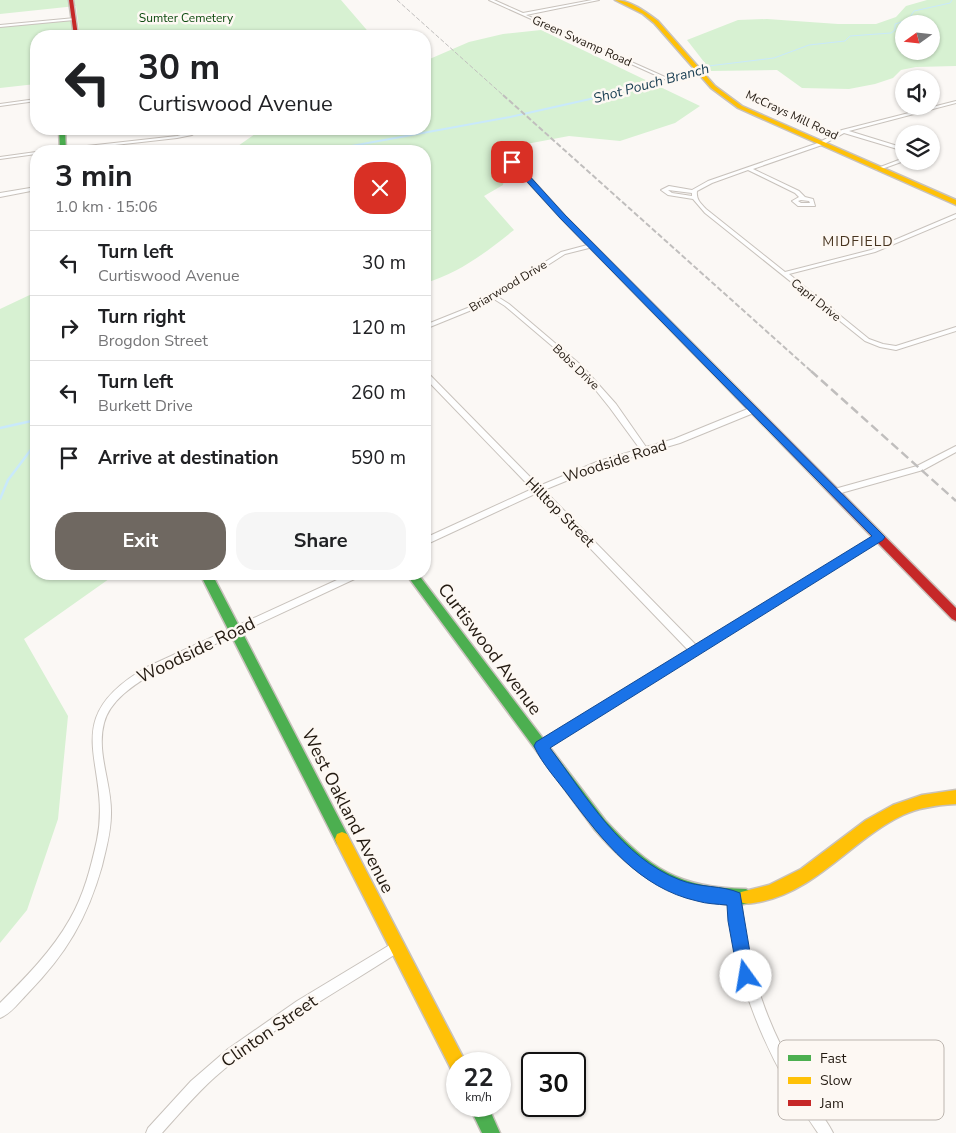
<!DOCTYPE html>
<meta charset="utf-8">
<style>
body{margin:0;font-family:"Nunito Sans",sans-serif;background:#f6f6f6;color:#202124;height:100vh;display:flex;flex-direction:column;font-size:19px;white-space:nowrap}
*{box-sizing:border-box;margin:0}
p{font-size:16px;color:#757577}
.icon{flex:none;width:28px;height:28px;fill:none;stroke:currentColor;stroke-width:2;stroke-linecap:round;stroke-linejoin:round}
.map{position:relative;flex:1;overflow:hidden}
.drawer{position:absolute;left:30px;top:145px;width:401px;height:435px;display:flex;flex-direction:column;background:#fff;border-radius:20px;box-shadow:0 1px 4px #0004}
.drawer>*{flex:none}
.guide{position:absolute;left:30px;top:30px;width:401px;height:105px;border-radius:20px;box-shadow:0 1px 4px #0004;background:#fff;color:#202124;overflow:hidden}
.needle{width:32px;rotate:255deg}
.tools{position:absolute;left:895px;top:15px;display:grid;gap:10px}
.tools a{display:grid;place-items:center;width:45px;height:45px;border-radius:50%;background:#fff;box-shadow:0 1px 4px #0004;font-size:25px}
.speed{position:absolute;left:446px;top:1052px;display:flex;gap:10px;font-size:25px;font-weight:700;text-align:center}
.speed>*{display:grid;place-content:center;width:65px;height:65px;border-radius:50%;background:#fff;box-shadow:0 1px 4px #0004;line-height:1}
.speed small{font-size:12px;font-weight:400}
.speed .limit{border:2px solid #111;border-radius:8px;background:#fff;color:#111}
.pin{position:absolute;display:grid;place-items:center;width:42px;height:42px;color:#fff;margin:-21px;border-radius:10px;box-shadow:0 2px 8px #0006}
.me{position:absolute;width:55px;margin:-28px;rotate:347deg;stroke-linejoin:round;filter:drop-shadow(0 0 4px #0008)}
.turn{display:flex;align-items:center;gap:18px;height:105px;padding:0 25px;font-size:22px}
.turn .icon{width:65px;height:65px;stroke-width:2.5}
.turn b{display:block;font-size:35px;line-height:42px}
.round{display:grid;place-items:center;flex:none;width:52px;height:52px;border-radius:20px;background:#f6f6f6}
.overview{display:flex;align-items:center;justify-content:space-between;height:85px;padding:0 25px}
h1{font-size:30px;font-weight:700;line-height:38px}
.primary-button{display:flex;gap:10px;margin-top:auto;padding:10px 25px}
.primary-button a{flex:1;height:58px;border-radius:20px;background:#6f6861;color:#fff;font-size:20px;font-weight:700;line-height:58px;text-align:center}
.primary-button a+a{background:#f6f6f6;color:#202124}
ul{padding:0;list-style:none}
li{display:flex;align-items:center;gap:15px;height:65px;padding:0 25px;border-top:1px solid #e0e0e0}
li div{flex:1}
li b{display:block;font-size:19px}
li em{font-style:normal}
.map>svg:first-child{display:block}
</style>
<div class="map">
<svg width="956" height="1133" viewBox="0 0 956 1133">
<rect width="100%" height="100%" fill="#fbf8f5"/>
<path fill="#d7f1d2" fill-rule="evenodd" d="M0 0H341L372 36H80L76 6 0 14Z
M927 0H956V66L916 67 901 70 893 78 875 84 849 89 802 88 777 70 711 71 687 40 738 20 767 19 838 24H876L896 17 906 6ZM904 24H931V51H904Z
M74 19 76 36H36V84L0 88V26Z
M541 30 700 106 675 123 620 141 569 136 521 145 499 160 505 174 503 185 484 196 514 230C486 252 460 273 425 283V151H226L238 146 262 129H425V61L469 42 503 34Z
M36 292V574H116L24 639 68 716 58 819 27 910 0 943V309Z"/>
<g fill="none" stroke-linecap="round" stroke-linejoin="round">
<path stroke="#c9e9fb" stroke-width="1" d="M603 96 644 87 692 68 774 58 809 45 845 41 850 36 891 33 895 30V24L908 20 914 11 950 3 952 0"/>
<path stroke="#c9e9fb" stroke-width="2" d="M337 151 346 147 510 117 608 95"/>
<path stroke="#c9e9fb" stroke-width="2.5" d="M0 428 36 420
M0 499 8 480 36 443"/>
<g stroke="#c8c2bc" stroke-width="2">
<path id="street" d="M489 0H494L523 13 592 0H599L526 15 674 81 671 82Z
M75 18 74 20 0 27V25Z
M36 99V101L0 106V104Z
M956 101V103L849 131 904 148V151L844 133 822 145 753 169 799 191 805 197 813 199 815 206H798L792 201 799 197 795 193 748 170 712 183 697 191C696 199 700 203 706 209L785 272 871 250 956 214V218L875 252 789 274 869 339 883 344 896 346 956 327V331L896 350 880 347 865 341 705 213 693 199 668 195 661 190 669 186 692 190 708 181 818 143 842 130ZM668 190 692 193V196L672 193ZM801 200 809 201 810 203H801L798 201Z
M196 129H201L192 135 177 138 62 151H49L51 150 177 136 188 133Z
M36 152V154L0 159V157Z
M904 158V161L879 170 875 169Z
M36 187V190L0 197V193Z
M591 244 594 246 593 247 565 254 498 297 509 304 582 366 616 404 646 447 674 439 750 408H756L757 410 756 412 680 443 605 465 544 490 696 645 876 535 879 534 883 537 882 539 540 751 536 749 535 746 536 743 688 650 537 493 425 545V538L532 489 425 378V372H427L539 486 599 461 640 449 610 408 578 368 505 306 494 299 484 305 425 329V325L480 303 561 252Z
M956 446V452L923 470 834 495 830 492 831 490 917 466Z
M350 574H362L361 576 153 673C134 685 110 700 104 723 96 753 112 784 111 814 111 832 106 849 102 866 87 919 66 954 28 993 20 1001 11 1014 0 1018V1003C26 977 52 951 70 919 84 895 91 867 97 840 113 763 53 721 147 667Z
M735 892 739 894 741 898C747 963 763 1018 797 1075 803 1086 810 1097 817 1107 822 1116 829 1124 833 1133H818C782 1081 753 1025 738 963 733 942 731 920 729 898L731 894Z
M398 940 402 942 404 946 402 950C339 991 272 1027 215 1077 196 1094 179 1114 162 1133H146L148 1128 191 1081 228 1049 297 1001Z"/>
</g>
<g stroke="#c8c2bc" stroke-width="3">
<path id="fast" d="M59 129H65L66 151H60Z
M510 160H514L565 216 742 393V397H736L561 218 510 162Z
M200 574H212L347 834 349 839 347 844 342 846 337 844Z
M406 574H418L605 820C650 869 679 888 746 889L751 892 754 897 751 902C742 906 728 905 717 903 663 895 630 870 595 830Z
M469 1106H488L500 1133H482Z"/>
</g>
<g stroke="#c8c2bc" stroke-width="3">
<path id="slow" d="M615 0C630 0 646 12 658 21L715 86 742 106 956 200V205L738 108 711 88 654 23 643 14Z
M956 790V804C938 805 920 807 903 815 852 839 817 891 759 902 752 903 747 905 741 902L738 897 741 892 769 885 801 869 866 820 893 805 922 795Z
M342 832 347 834 464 1059 466 1064H458V1073L452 1071 337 844 335 839 337 834Z"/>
</g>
<g stroke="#c8c2bc" stroke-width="3">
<path id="jam" d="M69 0H73L78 36H74Z
M739 392 742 393 956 608V621L952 619 736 397V393Z"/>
</g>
<use href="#street" fill="#fefefe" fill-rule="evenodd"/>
<use href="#fast" fill="#4caf50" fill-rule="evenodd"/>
<use href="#slow" fill="#ffc107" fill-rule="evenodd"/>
<use href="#jam" fill="#c62828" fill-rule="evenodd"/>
<path stroke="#c0bebd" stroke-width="1" stroke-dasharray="4.5 2" stroke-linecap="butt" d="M397 0 504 96"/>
<path stroke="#c0bebd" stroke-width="2" stroke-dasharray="5.5 2.5" stroke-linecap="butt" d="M503 95 812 372"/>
<path stroke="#c0bebd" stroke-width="2.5" stroke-dasharray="9 4.5" stroke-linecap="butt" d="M811 371 956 501"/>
</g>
<path fill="#1a73e8" stroke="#114b97" d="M510 160H515L565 215 885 537 883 540 550 748C586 796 622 858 680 880 700 888 722 885 740 893L754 976 752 981 746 984 740 981 738 976 728 921 727 905C717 904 707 904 697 901 639 888 603 841 569 796 558 781 542 764 534 746L536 742 872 536 560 218 510 163Z"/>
<g text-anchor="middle" stroke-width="5" stroke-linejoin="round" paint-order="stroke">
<g font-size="12" fill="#0d4a0f" stroke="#fdf8f3">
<text x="186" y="22">Sumter Cemetery</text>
</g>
<g font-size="12" fill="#231a11" stroke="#fdf8f3">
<text transform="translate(582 41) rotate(24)" y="4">Green Swamp Road</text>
<text transform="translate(792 115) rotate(25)" y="4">McCrays Mill Road</text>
<text transform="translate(508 286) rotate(-31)" y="4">Briarwood Drive</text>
<text transform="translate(816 300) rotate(39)" y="4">Capri Drive</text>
<text transform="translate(576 367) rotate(44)" y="4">Bobs Drive</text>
</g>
<g font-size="14" font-style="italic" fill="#1c4054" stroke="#fdf8f3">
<text transform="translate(651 83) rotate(-15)" y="5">Shot Pouch Branch</text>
</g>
<g font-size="14" letter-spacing="1" fill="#483520" stroke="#fdf8f3">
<text x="858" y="246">MIDFIELD</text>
</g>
<g font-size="15" fill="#231a11" stroke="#fdf8f3">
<text transform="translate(615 461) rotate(-18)" y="5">Woodside Road</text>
<text transform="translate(560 512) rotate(45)" y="5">Hilltop Street</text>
</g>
<g font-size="18" fill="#231a11" stroke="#fdf8f3">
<text transform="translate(490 649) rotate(53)" y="6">Curtiswood Avenue</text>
<text transform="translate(196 650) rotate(-26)" y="6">Woodside Road</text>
<text transform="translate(348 811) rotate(63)" y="6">West Oakland Avenue</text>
<text transform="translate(269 1031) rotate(-35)" y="6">Clinton Street</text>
</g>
</g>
<rect x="778" y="1040" width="166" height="80" rx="8" fill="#fdf8f3" stroke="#bcb5af" stroke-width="1"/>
<rect x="788" y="1055" width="23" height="6" fill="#4caf50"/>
<rect x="788" y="1077" width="23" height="7" fill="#ffc107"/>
<rect x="788" y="1100" width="23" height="6" fill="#c62828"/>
<g font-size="14" fill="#231a11">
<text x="820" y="1063">Fast</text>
<text x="820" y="1085">Slow</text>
<text x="820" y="1108">Jam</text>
</g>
</svg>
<div class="tools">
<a><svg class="needle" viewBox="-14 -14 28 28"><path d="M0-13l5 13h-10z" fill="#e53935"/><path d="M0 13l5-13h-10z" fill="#757577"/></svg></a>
<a><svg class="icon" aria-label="sound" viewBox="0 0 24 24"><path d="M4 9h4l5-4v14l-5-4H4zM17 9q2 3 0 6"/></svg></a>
<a><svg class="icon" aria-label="layers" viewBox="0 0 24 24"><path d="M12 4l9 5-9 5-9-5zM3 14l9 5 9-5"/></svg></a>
</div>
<div class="speed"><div>22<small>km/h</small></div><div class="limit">30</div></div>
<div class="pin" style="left:512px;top:162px;background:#d93025"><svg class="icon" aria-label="arrive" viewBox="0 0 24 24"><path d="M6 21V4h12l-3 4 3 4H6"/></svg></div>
<svg class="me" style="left:746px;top:976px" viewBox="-20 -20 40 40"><circle r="19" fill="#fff"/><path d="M0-13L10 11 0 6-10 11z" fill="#1a73e8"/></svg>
<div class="guide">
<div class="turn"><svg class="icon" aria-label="left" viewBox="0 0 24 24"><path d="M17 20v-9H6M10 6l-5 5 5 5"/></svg><div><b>30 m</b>Curtiswood Avenue</div></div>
</div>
<section class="drawer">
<div class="overview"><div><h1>3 min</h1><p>1.0 km · 15:06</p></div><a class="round" style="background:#d93025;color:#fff"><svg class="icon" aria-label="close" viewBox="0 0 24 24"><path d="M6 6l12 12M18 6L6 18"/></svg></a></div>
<ul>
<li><svg class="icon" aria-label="left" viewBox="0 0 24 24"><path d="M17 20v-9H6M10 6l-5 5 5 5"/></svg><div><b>Turn left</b><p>Curtiswood Avenue</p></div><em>30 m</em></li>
<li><svg class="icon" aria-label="right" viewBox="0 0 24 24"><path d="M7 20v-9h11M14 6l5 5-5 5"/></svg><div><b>Turn right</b><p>Brogdon Street</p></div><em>120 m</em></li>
<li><svg class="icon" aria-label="left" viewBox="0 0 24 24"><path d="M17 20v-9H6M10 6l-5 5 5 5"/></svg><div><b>Turn left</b><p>Burkett Drive</p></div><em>260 m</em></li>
<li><svg class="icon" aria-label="arrive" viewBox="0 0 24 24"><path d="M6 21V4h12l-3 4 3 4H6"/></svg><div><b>Arrive at destination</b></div><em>590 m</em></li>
</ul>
<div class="primary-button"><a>Exit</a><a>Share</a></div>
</section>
</div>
